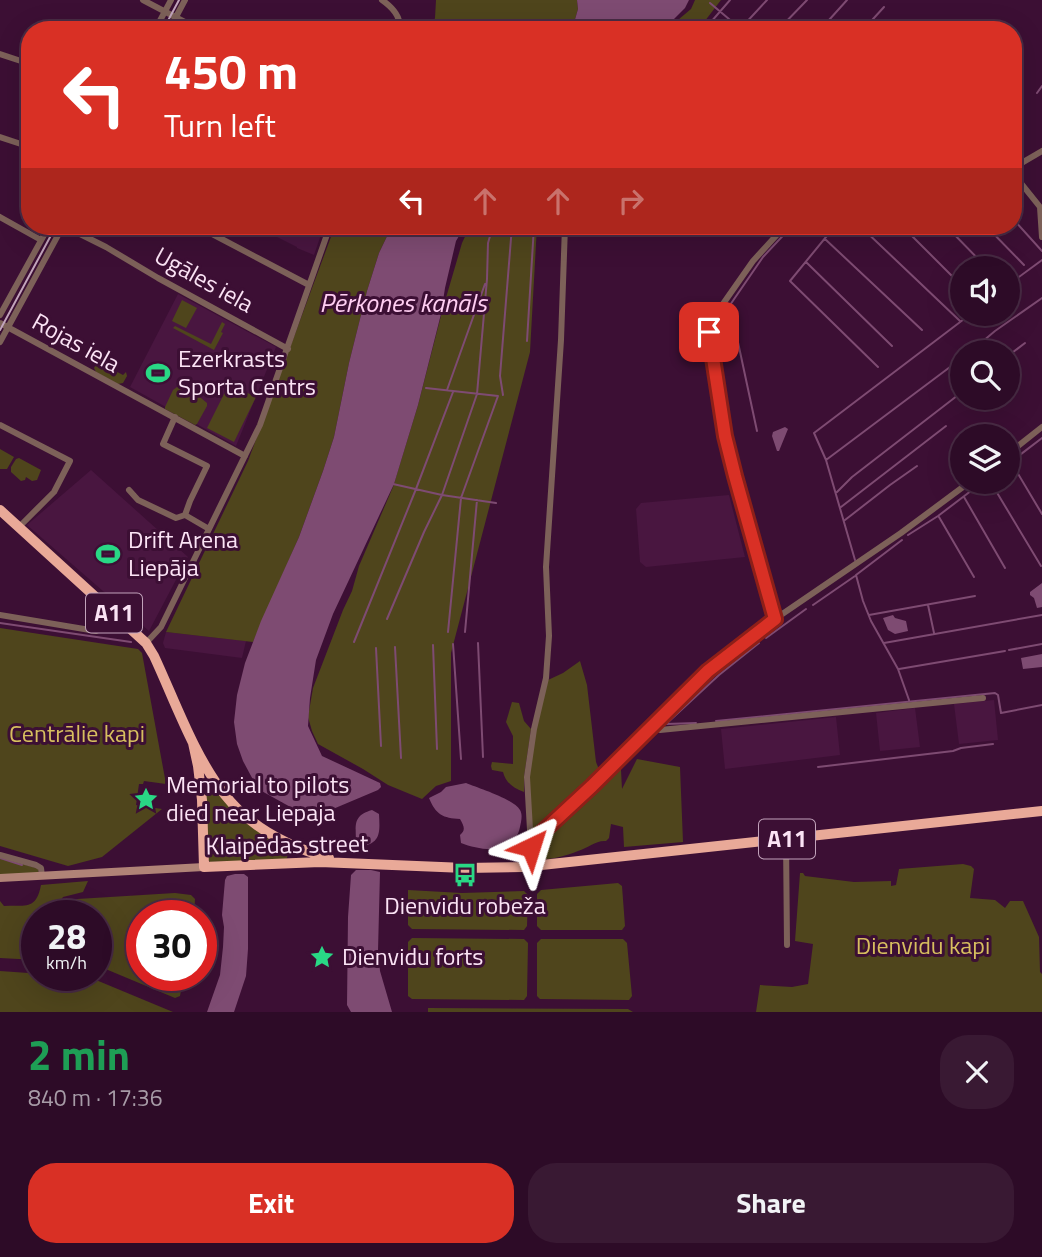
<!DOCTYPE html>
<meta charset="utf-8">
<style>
body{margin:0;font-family:"Titillium Web",sans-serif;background:#391933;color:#f1f3f6;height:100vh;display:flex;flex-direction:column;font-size:26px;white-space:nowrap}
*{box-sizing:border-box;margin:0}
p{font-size:23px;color:#a79ba7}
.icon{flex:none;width:38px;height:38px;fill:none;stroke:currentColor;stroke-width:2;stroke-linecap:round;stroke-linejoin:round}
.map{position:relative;height:1012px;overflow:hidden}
.sheet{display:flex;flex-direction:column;background:#2d0b27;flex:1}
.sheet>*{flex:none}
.banner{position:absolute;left:21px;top:21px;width:1001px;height:214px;border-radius:28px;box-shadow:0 7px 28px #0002,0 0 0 2px #482b44;background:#d93025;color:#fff;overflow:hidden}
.tools{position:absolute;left:950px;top:256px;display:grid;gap:14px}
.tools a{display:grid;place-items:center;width:70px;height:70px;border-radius:50%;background:#2d0b27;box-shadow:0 7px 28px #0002,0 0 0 2px #482b44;font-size:35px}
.speed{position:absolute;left:21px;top:900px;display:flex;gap:14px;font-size:35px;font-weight:700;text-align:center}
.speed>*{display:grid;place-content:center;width:91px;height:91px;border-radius:50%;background:#2d0b27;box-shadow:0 7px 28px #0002,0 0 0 2px #482b44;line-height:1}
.speed small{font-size:18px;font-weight:400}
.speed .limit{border:10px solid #d22;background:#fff;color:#111}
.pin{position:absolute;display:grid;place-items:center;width:60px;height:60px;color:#fff;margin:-30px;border-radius:14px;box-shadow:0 4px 10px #0006}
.me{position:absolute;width:77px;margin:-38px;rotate:41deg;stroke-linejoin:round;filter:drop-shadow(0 0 5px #0008)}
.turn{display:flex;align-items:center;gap:24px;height:147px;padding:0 28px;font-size:32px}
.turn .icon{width:91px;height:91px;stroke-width:2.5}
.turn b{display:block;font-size:49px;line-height:60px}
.lanes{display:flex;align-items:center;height:66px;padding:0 28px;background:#0003;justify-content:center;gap:35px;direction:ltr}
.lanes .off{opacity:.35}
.round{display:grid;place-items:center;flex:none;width:74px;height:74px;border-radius:28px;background:#391933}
.overview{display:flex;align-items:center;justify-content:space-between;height:119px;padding:0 28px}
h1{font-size:42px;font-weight:700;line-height:52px;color:#1e9e55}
.button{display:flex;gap:14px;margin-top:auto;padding:14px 28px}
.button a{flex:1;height:80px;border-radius:28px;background:#d93025;color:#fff;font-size:28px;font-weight:700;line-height:80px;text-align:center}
.button a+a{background:#391933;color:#f1f3f6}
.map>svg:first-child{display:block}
</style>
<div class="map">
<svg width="1042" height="1012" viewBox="0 0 1042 1012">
<rect width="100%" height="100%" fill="#3c0f34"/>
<path fill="#491640" d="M255 226H324L314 255 297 248V247Z
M178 294 276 347 236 446 130 387Z
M91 470 188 557 149 631 27 525Z
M729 495 745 557 646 567 640 562 636 509 641 503Z
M166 632 246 641 242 658 165 648 163 643Z
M994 700 998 740 959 744 954 704Z
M915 708 920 747 880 751 876 713Z
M836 717 840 755 725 769 721 729Z"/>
<path fill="#4f451c" d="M436 0H577L578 9 572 30H430L435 18Z
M695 0H721L698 30H666L691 9Z
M335 226H392L379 253 367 291 349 363 334 437 323 471 299 537 253 642 166 632 248 461Z
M470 226H537L530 352 451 653V781L436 786 422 799 388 785 363 769 318 744 312 731 308 717 313 688 343 610 352 591 359 566 393 487 418 405 443 308 462 243Z
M182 300 197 308 186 328 172 321Z
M222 322 225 324 221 332 223 333 214 350 173 328 175 326 211 344Z
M102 358 106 360V366L123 375 126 372 127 376 123 383 118 384 96 372 94 368 98 361Z
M229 384 256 397 234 442 207 428Z
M177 387 201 398 207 403V406L197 424 195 425 165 409V407L173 390Z
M0 449 14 457 7 469H0Z
M19 458 41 470 37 480 32 481 26 477 25 480 21 481 11 472V467L16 459Z
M0 628 138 649 142 653 166 784 144 781 143 784H139L136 805 162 809 102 857 68 866 0 846Z
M580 661 587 685 596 762 600 772 539 830 536 831 532 828 529 778 536 729 548 680 563 673Z
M512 702 519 703 524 721 531 729 524 777V792C513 788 506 783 503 772L492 770 491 766 492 762 513 764V736L506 722Z
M637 759 680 767 683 842 624 847 623 827 611 824 609 838 606 841C596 840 588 848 578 851 565 856 552 860 538 859L537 844 617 765 621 770 622 789Z
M212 789 244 819 285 850 288 853 287 858 285 860 210 862 208 860 205 799 208 791Z
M0 857 39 869 38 873 0 875Z
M963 864 971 866 974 869 970 898 995 900 1005 908 1010 901H1023L1039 937 1040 972 1042 974V1012H756L760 985 792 987 808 984 813 944 795 941 800 873H803L805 876 854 882 891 881V886L896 885 899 869Z
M88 881 83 892 63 897 61 900 175 893 191 895 195 899 194 915H142V975H184L180 996 175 998 96 965V915H37V960L0 958V901L4 906C27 905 36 910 41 885Z
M618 883 622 886 625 926 622 930H541L537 926V894L541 890Z
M408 890 462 893 524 891 528 895 527 926 524 930 412 929 408 925Z
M412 938 524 939 528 943 527 996 524 1000 412 999 408 996V942Z
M541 939H623L627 943 632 996 629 1000 540 999 537 996V943Z
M0 971 71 976 96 980 173 1012H0Z
M428 1008 628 1009 633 1012H428Z"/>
<path fill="#7e4b72" d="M577 0H689L685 8 663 30H572L578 9Z
M392 226H465L456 241 445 288 441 314 418 405 394 484 333 614 316 660 310 698 308 726 322 756 380 783 381 787 378 790 314 817 294 809 258 789 243 761 237 744 234 722 237 695 245 663 261 621 299 537 323 471 334 437 349 363 367 291 379 253Z
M785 427 788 429 779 451H777L772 436 773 432Z
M1042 583V607L1037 608 1034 598 1030 595V592Z
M893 615 895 618 906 621 908 631 895 634 888 630 883 618Z
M1042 654V667L1023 669 1021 658Z
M466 783C478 788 514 799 520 810 523 815 521 822 520 827 514 856 482 851 461 843L460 835C466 830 464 826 460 819 443 818 436 815 429 798L441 792 446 787Z
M372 810 379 814C380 833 381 843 360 847L356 844C356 825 352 816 372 810Z
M356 870H371L380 872 378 951 380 971 392 1012H351L347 1005 348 917 351 875Z
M235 874H244L248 877V949L246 976 234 1012H207L220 975 223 947 224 927 222 915 225 880 227 876Z"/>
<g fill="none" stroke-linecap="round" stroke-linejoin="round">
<path stroke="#7e4b72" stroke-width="2" d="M710 3 742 30
M742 27 767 0
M704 30 730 0
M778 30 807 0
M820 30 847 0
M863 30 884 7
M890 30 895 24
M1037 93 1042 86
M1013 219 1042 251
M835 226 790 281 878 367
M860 226 960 321
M902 226 962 286
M946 226 987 268
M986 226 1024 265
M825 239 922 330
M806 262 892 346
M1008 285 1042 260
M527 341 534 226
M970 352 995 331 1042 298
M1008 356 1025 343
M426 388 498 396 461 498 448 632
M447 390 485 284
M503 395 500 376 512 226
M757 431 730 305 763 257 792 226
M826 460 962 358
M1011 462 1042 514
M1008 464 1042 438
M990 481 1041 566
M393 484 442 495 496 503
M837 492 852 477 962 392
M964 497 1005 568
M841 507 946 426
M939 517 974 577
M845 520 890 485 917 466
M908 535 938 516 984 481
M902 540 856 575 863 601 871 621 898 669 909 700
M855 560 826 460 814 433 972 313
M813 605 855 576
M928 605 934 633
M869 615 975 596
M387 619 424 532 442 495 477 394 487 279 488 243 493 226
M0 623 131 642
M465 632 477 500
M766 638 806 609
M354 642 416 489 453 392
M478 643 483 757
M884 643 1042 615
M453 644 461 759
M433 645 437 749
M395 647 401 758
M376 648 381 746
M1009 650 1042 644
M899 669 1005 651
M716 721 995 693 998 695 1001 713 1042 705
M696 723 666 724 719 675 759 643
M818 767 953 751 961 748 993 744
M0 858 22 865"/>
<path stroke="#7d6159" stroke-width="6" d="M143 0 200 30
M382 0C392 7 402 17 399 30
M155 30 171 0
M169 30 185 0
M0 54 30 64
M0 137 30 147
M1013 168 1042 151
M1013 169 1016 177 1040 207 1042 237
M0 217 41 240
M64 226 106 247 158 278 288 349
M197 226 309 285
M0 315 49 226
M0 323 245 456
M0 342 63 226
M175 417 163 444 207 466 190 501 185 515 209 529
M0 425 70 461 54 492 19 527
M1008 454 1042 427
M129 490 138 500 176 518 185 515
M0 615 96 631 107 626 117 616
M775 619 735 476 725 437 709 332 711 321 753 261 785 226
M146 643 161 627 260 425 330 226
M651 727 660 730 983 698
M786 839 787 945
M530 840 536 838 592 786 708 671 730 653 775 619 901 533 971 481
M0 855 36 865 41 868 42 876
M532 865 527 777 534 729 546 678 549 636 546 567 561 340 565 226"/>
<path stroke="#b08377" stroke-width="8" d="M0 878 204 867"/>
<path stroke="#e9a998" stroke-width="10" d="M0 510 146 643 154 656C175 701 194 756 225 795 251 828 289 847 329 858
M193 743 198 766 202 800 204 867 320 862 465 868 523 867 1042 811"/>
<path stroke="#c2a4bc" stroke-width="2" d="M163 30 179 0
M0 330 56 226"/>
</g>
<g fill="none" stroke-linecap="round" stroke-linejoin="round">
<g stroke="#8d1f18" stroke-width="18">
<path id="route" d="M531 847 530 840 536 838 592 786 708 671 775 619 735 476 725 436 709 332"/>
</g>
<use href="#route" stroke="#d93025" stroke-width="12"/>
</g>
<defs>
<g id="stadium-bare" transform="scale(1.89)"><path d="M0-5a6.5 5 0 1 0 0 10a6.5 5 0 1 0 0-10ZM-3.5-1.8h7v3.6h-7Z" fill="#29d885" stroke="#3c0f34" stroke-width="2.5" paint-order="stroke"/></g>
<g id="sight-bare" transform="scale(1.89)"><path d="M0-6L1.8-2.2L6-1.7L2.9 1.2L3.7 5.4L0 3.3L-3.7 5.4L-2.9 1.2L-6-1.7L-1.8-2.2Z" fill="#29d885" stroke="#3c0f34" stroke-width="2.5" paint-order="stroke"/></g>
<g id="bus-bare" transform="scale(1.89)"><path d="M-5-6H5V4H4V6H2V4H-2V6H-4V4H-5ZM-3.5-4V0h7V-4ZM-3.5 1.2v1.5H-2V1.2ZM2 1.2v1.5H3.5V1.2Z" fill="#29d885" stroke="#3c0f34" stroke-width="2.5" paint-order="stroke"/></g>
</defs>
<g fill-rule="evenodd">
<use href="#stadium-bare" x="158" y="373"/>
<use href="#stadium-bare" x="108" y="554"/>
<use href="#sight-bare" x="146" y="799"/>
<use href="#bus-bare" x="465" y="875"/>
<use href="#sight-bare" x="322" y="957"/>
</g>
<g text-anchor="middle" stroke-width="6" stroke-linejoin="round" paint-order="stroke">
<g fill="#3c0f34" stroke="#c2a3bb" stroke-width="2">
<rect x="86" y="593.5" width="56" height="39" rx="5"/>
<rect x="759" y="819.5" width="56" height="39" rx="5"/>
</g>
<g font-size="23" font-weight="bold" fill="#fbe3f5">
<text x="114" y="621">A11</text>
<text x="787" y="847">A11</text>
</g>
<g font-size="24" fill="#fbe3f5" stroke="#3c0f34">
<text transform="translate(204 280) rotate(29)" y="8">Ugāles iela</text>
<text transform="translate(76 343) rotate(29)" y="8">Rojas iela</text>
<text transform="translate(287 845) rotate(-1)" y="8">Klaipēdas street</text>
</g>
<g font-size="24" fill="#fbe3f5" stroke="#3c0f34" text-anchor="start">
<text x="178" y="367">Ezerkrasts<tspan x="178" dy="28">Sporta Centrs</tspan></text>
<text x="128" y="548">Drift Arena<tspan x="128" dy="28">Liepāja</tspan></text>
<text x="166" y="793">Memorial to pilots<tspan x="166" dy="28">died near Liepaja</tspan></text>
<text x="465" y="914" text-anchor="middle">Dienvidu robeža</text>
<text x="342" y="965">Dienvidu forts</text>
</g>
<g font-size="24" fill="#d7bf5f" stroke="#3c0f34">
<text x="77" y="742">Centrālie kapi</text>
<text x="923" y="954">Dienvidu kapi</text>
</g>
<g font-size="26" font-style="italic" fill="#ffcef2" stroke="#3c0f34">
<text x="403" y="312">Pērkones kanāls</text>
</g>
</g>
</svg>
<div class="tools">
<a><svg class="icon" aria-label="sound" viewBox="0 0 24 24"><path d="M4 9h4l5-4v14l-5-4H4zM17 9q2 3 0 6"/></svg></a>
<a><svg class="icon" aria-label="search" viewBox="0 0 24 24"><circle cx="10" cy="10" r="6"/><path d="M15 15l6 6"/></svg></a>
<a><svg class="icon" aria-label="layers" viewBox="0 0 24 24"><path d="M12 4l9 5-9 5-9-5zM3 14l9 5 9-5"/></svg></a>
</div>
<div class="speed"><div>28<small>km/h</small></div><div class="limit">30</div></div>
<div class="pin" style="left:709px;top:332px;background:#d93025"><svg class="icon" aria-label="arrive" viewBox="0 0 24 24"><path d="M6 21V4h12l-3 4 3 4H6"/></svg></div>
<svg class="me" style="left:531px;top:847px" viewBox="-20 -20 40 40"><path d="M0-17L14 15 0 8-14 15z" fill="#d93025" stroke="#fff" stroke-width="4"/></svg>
<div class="banner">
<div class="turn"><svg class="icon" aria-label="left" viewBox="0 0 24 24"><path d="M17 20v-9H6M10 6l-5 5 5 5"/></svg><div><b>450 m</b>Turn left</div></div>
<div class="lanes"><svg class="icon" aria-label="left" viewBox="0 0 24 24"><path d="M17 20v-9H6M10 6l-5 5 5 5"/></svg><svg class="icon off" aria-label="ahead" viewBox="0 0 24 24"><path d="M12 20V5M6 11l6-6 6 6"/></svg><svg class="icon off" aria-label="ahead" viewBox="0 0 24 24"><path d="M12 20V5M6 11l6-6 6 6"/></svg><svg class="icon off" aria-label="right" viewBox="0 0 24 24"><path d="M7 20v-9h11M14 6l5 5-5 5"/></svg></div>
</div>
</div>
<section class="sheet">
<div class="overview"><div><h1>2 min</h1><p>840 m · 17:36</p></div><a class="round"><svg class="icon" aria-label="close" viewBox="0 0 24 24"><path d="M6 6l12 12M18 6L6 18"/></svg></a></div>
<div class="button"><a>Exit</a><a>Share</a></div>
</section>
